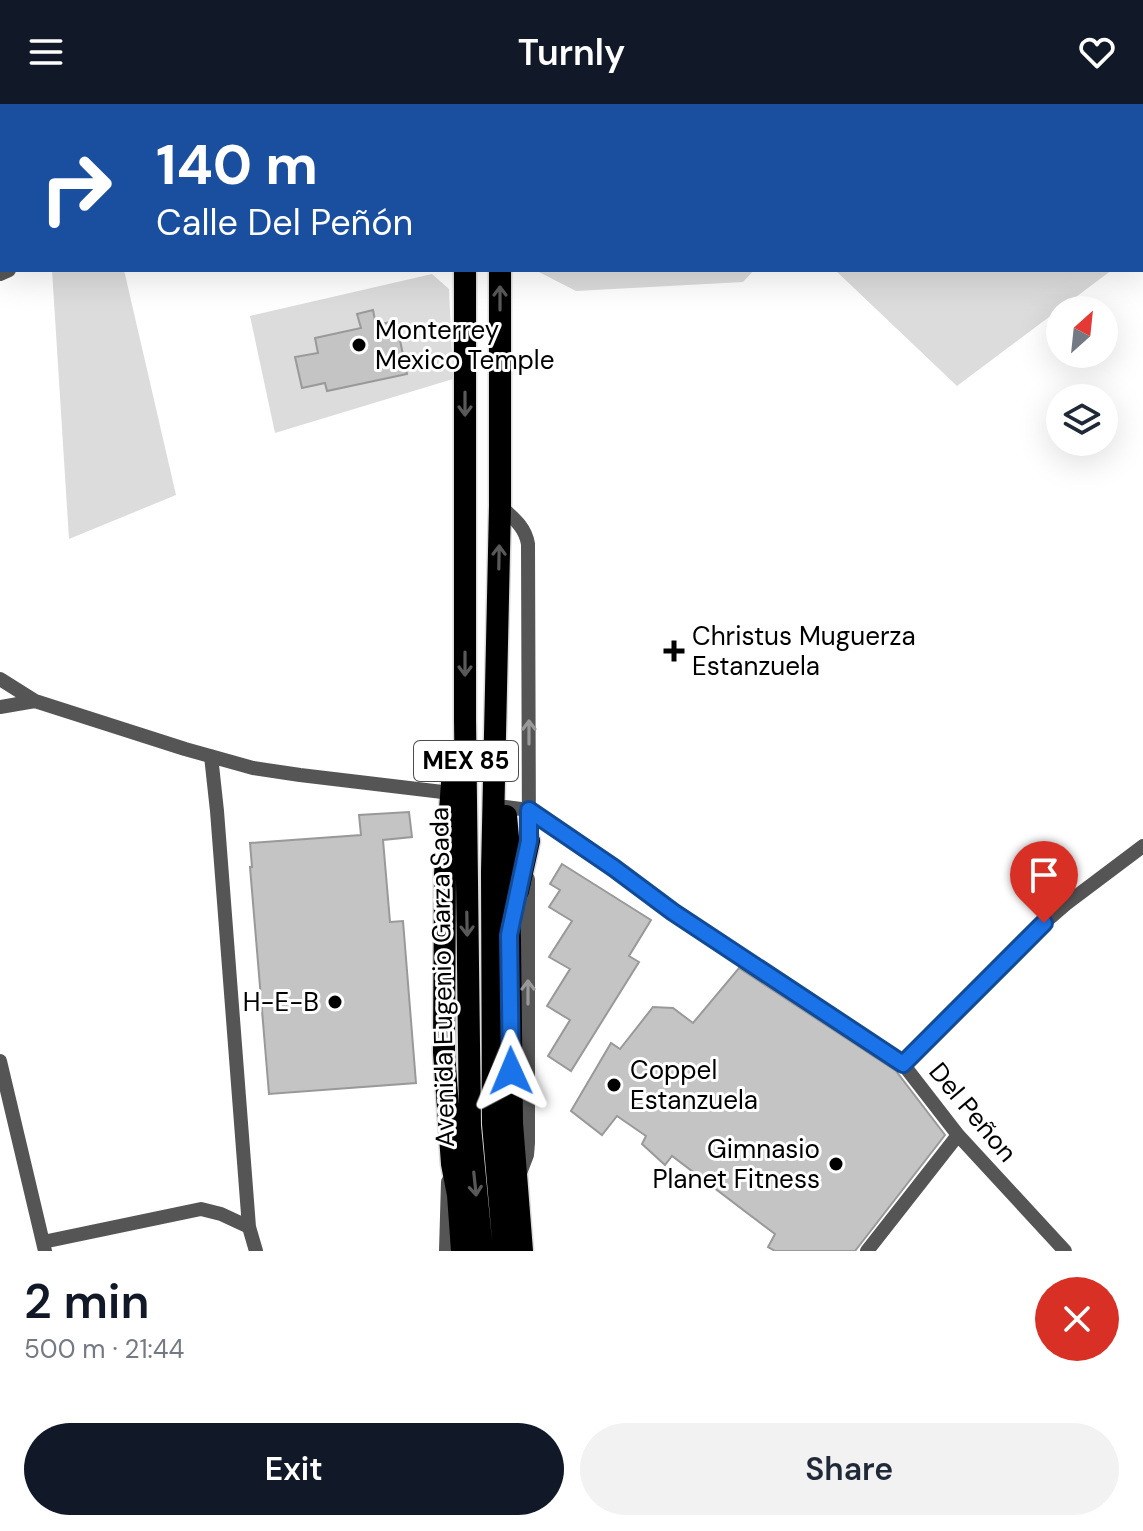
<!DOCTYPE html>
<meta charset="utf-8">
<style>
body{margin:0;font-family:"DM Sans",sans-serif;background:#f2f2f3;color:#1f2937;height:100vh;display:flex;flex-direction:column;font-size:30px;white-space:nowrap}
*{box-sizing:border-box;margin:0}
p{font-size:26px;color:#747a83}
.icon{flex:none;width:44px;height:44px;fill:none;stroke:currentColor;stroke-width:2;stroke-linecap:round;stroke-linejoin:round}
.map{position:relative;height:1147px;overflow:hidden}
.drawer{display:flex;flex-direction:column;background:#fff;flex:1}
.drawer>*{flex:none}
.guide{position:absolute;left:0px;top:0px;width:1144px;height:168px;box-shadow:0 8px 32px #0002;background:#1a4fa0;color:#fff;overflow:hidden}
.needle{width:52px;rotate:27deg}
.fabs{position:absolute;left:1046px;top:192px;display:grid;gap:16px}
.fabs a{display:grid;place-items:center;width:72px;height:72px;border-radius:50%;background:#fff;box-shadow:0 8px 32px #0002;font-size:40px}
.pin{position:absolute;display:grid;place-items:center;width:68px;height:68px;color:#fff;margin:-82px -34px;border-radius:50% 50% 50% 0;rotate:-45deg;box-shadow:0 0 8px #0007}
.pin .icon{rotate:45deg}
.me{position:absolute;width:88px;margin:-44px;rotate:359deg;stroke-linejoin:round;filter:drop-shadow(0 0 6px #0008)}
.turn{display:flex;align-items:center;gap:28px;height:168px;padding:0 24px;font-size:36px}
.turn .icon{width:104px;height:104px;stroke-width:2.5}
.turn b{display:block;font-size:56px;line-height:68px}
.round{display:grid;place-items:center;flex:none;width:84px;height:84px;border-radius:42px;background:#f2f2f3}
.summary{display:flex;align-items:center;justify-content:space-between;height:136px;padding:0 24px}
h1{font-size:48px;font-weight:600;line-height:60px;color:#111827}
.primary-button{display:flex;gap:16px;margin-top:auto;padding:16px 24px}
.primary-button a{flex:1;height:92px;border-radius:48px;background:#111827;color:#fff;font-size:32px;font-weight:600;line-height:92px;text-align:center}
.primary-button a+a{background:#f2f2f3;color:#1f2937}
header{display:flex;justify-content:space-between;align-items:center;height:104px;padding:0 24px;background:#111827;color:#fff;font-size:36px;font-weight:600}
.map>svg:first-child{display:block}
</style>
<header><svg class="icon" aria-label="menu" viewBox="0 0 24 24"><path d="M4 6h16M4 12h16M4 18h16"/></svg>Turnly<svg class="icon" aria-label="heart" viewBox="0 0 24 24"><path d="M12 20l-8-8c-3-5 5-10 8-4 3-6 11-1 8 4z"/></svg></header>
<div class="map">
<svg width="1143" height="1147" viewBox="0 0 1143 1147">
<rect width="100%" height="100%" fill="#fff"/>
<path fill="#dcdcdc" d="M709 0H1143V127L1142 129V2H710Z
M52 166H124L176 391 69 435Z
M535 166H754L743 178 576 187Z
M835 166H1112L957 282Z
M432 170 449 185 453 275 275 329 250 212Z"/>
<path fill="#c4c4c4" stroke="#999" stroke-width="2" d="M373 206 376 221 396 217 407 270 327 287 325 279 302 284 295 253 318 249 315 234 361 224 357 210Z
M409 708 412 733 383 736 390 818 403 817 416 979 269 990 250 763H252L250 739 361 731 359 711Z
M562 760 651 816 629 852 639 858 571 967 548 952 570 916 547 902 570 865 549 853 572 817 549 803 560 786 550 780Z
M739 864 896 967 945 1031 855 1147H775L768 1143 775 1130 672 1052 665 1061 642 1040 646 1032 617 1012 602 1031 571 1007 611 939 620 945 653 903 673 904 693 919Z"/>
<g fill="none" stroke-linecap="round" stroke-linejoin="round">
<g stroke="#dbdbdb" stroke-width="25">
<path id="trunk" d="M465 0V2
M500 2V0
M465 166V616L470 1022 482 1147
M500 166V402L492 768 493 1020 504 1147
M453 667 445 770 444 948 452 1060 458 1091 462 1147
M506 712 509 744 512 1019 522 1147
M518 787 529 737"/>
</g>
<path stroke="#555" stroke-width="14" d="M375 2 380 0
M0 170 9 166
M500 402C512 413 525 422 528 440L529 742
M0 575 35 597 185 645 253 664 300 671 451 689
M0 603 35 597
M211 652 217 707 249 1123 256 1147
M505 703 529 706 614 764 673 808 903 960 958 1031 1065 1147
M0 957 45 1147
M903 960 1044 819 1066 800 1143 742
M520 1069 527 1051 528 1039V775
M43 1138 201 1105 221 1110 249 1123
M867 1147 958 1031"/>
<path stroke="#555" stroke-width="16" d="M447 1147 449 1078"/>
<use href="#trunk" stroke="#000" stroke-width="22"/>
</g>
<defs><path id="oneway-shaft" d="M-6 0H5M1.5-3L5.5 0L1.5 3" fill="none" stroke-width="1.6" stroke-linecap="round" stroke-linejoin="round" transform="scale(2)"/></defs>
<g stroke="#595959">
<use href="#oneway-shaft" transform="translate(500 194) rotate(-90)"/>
<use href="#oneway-shaft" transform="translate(465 300) rotate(90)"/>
<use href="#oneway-shaft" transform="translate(499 453) rotate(-89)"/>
<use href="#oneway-shaft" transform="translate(465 560) rotate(90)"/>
<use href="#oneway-shaft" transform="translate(467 820) rotate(89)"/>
<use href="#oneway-shaft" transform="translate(475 1080) rotate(84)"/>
</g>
<g stroke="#999">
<use href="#oneway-shaft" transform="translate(529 628) rotate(-90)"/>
<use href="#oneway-shaft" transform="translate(528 888) rotate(-90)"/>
</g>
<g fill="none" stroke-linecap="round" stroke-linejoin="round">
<g stroke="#114b97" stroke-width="20">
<path id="route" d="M511 967 509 831 529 737V706L614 764 673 808 903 960 1044 819"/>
</g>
<use href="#route" stroke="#1a73e8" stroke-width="14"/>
</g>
<g fill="#000" stroke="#fff" stroke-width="3">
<circle cx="359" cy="241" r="8"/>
<path d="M670 535h8v8h8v8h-8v8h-8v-8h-8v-8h8z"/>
<circle cx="335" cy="898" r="8"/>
<circle cx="614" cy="981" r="8"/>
<circle cx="836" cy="1060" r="8"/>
</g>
<g text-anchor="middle" stroke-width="6" stroke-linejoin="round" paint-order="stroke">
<rect fill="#fff" stroke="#4c4c4c" stroke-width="2" x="414" y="637" width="104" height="40" rx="6"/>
<g font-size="24" font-weight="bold" fill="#000">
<text x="466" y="665">MEX 85</text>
</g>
<g font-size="26" fill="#000" stroke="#fff" text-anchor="start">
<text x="375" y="235">Monterrey<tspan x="375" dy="30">Mexico Temple</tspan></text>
<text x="692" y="541">Christus Muguerza<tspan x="692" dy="30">Estanzuela</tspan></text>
<text x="319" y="907" text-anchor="end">H-E-B</text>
<text x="630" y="975">Coppel<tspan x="630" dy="30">Estanzuela</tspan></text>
<text x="820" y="1054" text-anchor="end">Gimnasio<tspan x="820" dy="30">Planet Fitness</tspan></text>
</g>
<g font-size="26" fill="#000" stroke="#fff">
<text transform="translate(442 873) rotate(-91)" y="9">Avenida Eugenio Garza Sada</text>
<text transform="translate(973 1008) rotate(50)" y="9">Del Peñon</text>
</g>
</g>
</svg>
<div class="fabs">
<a><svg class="needle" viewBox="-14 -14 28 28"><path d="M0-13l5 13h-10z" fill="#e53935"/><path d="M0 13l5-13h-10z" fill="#747a83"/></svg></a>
<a><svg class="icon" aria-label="layers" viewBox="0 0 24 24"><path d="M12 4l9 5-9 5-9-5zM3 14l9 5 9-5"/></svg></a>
</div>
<div class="pin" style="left:1044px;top:819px;background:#d93025"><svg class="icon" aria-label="arrive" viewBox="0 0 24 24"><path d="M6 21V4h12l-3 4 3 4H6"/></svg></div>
<svg class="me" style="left:511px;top:967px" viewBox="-20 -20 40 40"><path d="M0-17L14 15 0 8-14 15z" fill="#1a73e8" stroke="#fff" stroke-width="4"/></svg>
<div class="guide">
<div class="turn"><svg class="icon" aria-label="right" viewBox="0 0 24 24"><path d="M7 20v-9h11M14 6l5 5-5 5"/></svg><div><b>140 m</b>Calle Del Peñón</div></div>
</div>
</div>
<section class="drawer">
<div class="summary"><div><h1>2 min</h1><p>500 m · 21:44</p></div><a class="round" style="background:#d93025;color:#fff"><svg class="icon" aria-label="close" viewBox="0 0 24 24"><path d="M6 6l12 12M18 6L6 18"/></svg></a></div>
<div class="primary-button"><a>Exit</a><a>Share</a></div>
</section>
